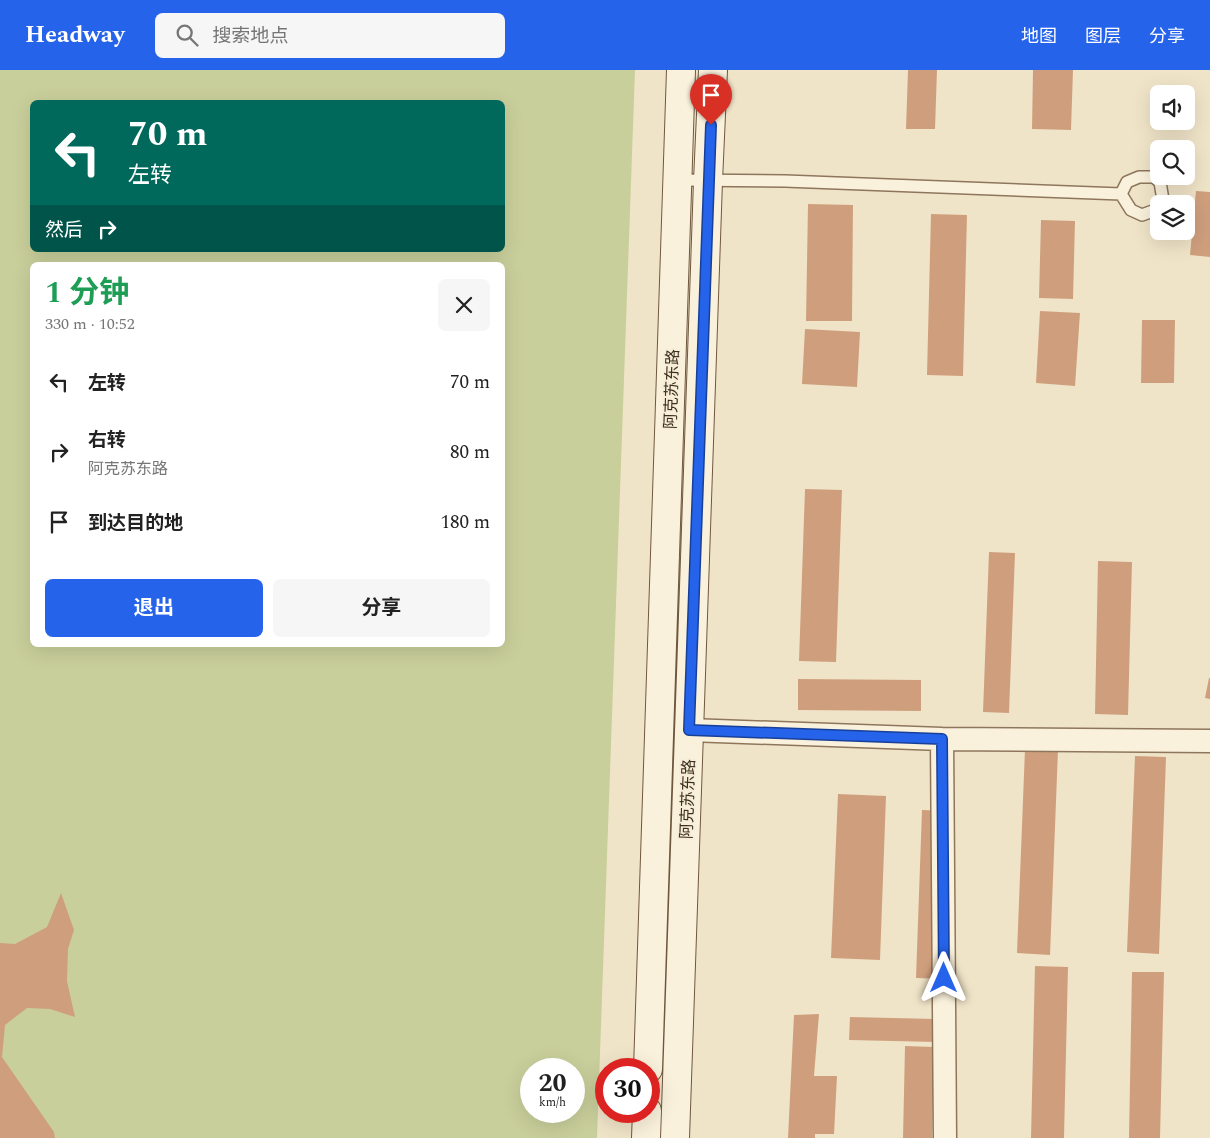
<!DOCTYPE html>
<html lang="zh">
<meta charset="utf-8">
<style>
body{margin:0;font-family:Spectral,"Noto Sans SC",serif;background:#f6f6f6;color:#222;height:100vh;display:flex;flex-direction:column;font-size:19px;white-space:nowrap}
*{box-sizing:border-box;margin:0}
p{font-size:16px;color:#767676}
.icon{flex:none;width:28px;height:28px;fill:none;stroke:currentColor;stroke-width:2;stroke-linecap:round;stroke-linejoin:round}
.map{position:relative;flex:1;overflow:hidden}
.details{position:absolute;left:30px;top:192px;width:475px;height:385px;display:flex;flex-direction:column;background:#fff;border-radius:8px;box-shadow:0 5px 20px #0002}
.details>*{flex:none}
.banner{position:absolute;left:30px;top:30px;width:475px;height:152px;border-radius:8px;box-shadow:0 5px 20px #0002;background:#00695c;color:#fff;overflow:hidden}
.tools{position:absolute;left:1150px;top:15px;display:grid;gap:10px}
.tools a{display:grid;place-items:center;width:45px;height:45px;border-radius:8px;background:#fff;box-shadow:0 5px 20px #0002;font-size:25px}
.speed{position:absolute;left:520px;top:988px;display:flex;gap:10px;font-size:25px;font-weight:700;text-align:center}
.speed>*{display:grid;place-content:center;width:65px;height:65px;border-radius:50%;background:#fff;box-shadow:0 5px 20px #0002;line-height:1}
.speed small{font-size:12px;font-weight:400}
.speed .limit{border:8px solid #d22;background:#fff;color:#111}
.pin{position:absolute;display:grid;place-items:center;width:42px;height:42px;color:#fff;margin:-51px -21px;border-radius:50% 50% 50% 0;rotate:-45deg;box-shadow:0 0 5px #0007}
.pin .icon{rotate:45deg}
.me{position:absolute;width:55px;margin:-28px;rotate:0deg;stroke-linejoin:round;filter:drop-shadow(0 0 4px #0008)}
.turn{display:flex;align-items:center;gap:18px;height:105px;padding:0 15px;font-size:22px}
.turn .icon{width:65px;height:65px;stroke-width:2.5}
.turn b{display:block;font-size:35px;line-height:42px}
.then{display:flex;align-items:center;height:48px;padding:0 15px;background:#0003;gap:10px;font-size:19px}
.round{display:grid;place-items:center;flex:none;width:52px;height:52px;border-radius:8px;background:#f6f6f6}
.summary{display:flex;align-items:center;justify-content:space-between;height:85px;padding:0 15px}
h1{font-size:30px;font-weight:700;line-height:38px;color:#1e9e55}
.button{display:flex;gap:10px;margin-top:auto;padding:10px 15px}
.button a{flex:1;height:58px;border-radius:8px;background:#2563eb;color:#fff;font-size:20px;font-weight:700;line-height:58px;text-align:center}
.button a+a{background:#f6f6f6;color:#222}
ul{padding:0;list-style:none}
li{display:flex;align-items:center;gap:15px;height:70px;padding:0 15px}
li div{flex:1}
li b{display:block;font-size:19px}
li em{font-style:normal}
header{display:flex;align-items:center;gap:30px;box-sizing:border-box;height:70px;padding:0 25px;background:#2563eb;color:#fff}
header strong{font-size:24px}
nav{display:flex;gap:28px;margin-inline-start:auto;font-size:18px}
.search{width:350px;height:45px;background:#f6f6f6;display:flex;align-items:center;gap:12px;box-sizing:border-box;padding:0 18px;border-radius:8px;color:#767676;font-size:19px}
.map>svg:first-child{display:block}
</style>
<header>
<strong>Headway</strong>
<div class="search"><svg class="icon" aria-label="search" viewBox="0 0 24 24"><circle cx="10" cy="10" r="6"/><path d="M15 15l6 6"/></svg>搜索地点</div>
<nav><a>地图</a><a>图层</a><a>分享</a></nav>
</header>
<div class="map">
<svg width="1210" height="1068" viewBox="0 0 1210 1068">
<rect width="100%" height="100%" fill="#f0e4c8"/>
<path fill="#c9cf9b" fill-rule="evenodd" d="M0 0H635L597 1068H0ZM32 32H502V180H32ZM32 195H502V575H32ZM531 999H574V1041H531Z"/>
<path fill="#cf9f7d" d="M908 0H937L935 59H906Z
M1033 0H1073L1071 60 1032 59Z
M1196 121 1210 122V187L1190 185Z
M808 134 853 135 852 251H806Z
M931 144 967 145 963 306 927 305Z
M1041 150 1075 151 1073 229 1039 228Z
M1040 241 1080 243 1075 316 1036 313Z
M1142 250H1175L1174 313H1141Z
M805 259 860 262 857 317 802 314Z
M805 419 842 420 836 592 799 591Z
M989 482 1015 483 1009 643 983 642Z
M1098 491 1132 492 1128 645 1095 644Z
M1209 608H1210V629L1205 628Z
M798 609 921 610V641L798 640Z
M1025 679 1058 680 1050 885 1017 883Z
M1135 686 1166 687 1159 884 1127 882Z
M838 724 886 726 880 890 831 888Z
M922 740 953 741 947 909 916 908Z
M61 823 74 860 68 879 67 911 75 947 50 939 27 938 5 955 2 987 54 1062 55 1068H0V873L15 874 47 857Z
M1035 896 1068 897 1064 1068H1031Z
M1132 902H1164L1160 1068H1129Z
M819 944 814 1006H837L834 1064H815V1068H788L794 945Z
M850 947 936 949V972L849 970Z
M905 976 934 977 932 1068H903Z"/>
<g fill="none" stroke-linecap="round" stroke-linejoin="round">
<g stroke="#8d765c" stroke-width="14">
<path id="lane" d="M679 110 785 111 1121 124
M1121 124 1127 112 1139 107H1154L1160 112 1163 130 1161 134
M1121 124 1131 140 1142 145 1158 139 1159 138"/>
</g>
<g stroke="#8d765c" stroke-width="25">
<path id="street" d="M689 660 942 669 1210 671
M942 669 945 1068"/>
</g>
<g stroke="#6f573f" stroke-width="30">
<path id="secondary" d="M648 999 681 0
M646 1068 647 1041
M675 1068 708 111 713 0"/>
</g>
<use href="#lane" stroke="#faf1dc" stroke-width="11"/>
<use href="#street" stroke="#faf1dc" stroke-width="22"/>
<use href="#secondary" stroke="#faf1dc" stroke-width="28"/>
</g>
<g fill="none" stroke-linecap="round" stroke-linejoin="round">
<g stroke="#184099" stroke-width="12">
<path id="route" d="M711 55 689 660 942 669 944 908"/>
</g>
<use href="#route" stroke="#2563eb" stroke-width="9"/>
</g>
<g text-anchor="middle" stroke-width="4" stroke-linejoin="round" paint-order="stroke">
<g font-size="16" fill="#3d2e20" stroke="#f7eed8">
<text transform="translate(671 319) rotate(-88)" y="6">阿克苏东路</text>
<text transform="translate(687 729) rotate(-88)" y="6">阿克苏东路</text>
</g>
</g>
</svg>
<div class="tools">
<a><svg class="icon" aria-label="sound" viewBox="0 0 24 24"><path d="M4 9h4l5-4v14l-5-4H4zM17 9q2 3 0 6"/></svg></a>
<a><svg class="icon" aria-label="search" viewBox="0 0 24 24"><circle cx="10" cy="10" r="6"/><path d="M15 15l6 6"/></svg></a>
<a><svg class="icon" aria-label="layers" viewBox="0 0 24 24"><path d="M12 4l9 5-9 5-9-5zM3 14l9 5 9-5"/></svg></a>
</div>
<div class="speed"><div>20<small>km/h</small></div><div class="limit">30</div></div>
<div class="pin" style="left:711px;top:55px;background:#d93025"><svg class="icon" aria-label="arrive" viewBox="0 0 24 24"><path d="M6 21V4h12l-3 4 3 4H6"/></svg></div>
<svg class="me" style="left:944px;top:908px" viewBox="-20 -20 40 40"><path d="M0-17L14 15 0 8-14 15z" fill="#2563eb" stroke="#fff" stroke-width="4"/></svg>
<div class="banner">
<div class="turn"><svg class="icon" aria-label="left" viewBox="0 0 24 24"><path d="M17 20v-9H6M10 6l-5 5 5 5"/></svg><div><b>70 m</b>左转</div></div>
<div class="then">然后<svg class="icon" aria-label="right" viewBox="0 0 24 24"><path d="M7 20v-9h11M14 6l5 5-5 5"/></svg></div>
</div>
<section class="details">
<div class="summary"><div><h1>1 分钟</h1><p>330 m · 10:52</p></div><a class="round"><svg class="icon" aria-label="close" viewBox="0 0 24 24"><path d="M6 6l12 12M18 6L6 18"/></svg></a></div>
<ul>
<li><svg class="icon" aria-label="left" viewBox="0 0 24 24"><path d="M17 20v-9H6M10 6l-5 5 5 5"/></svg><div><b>左转</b></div><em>70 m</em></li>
<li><svg class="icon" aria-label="right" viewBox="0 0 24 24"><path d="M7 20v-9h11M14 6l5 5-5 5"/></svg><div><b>右转</b><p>阿克苏东路</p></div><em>80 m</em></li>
<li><svg class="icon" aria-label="arrive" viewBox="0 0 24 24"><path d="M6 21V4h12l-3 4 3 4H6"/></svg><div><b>到达目的地</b></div><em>180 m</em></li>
</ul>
<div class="button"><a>退出</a><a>分享</a></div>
</section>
</div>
